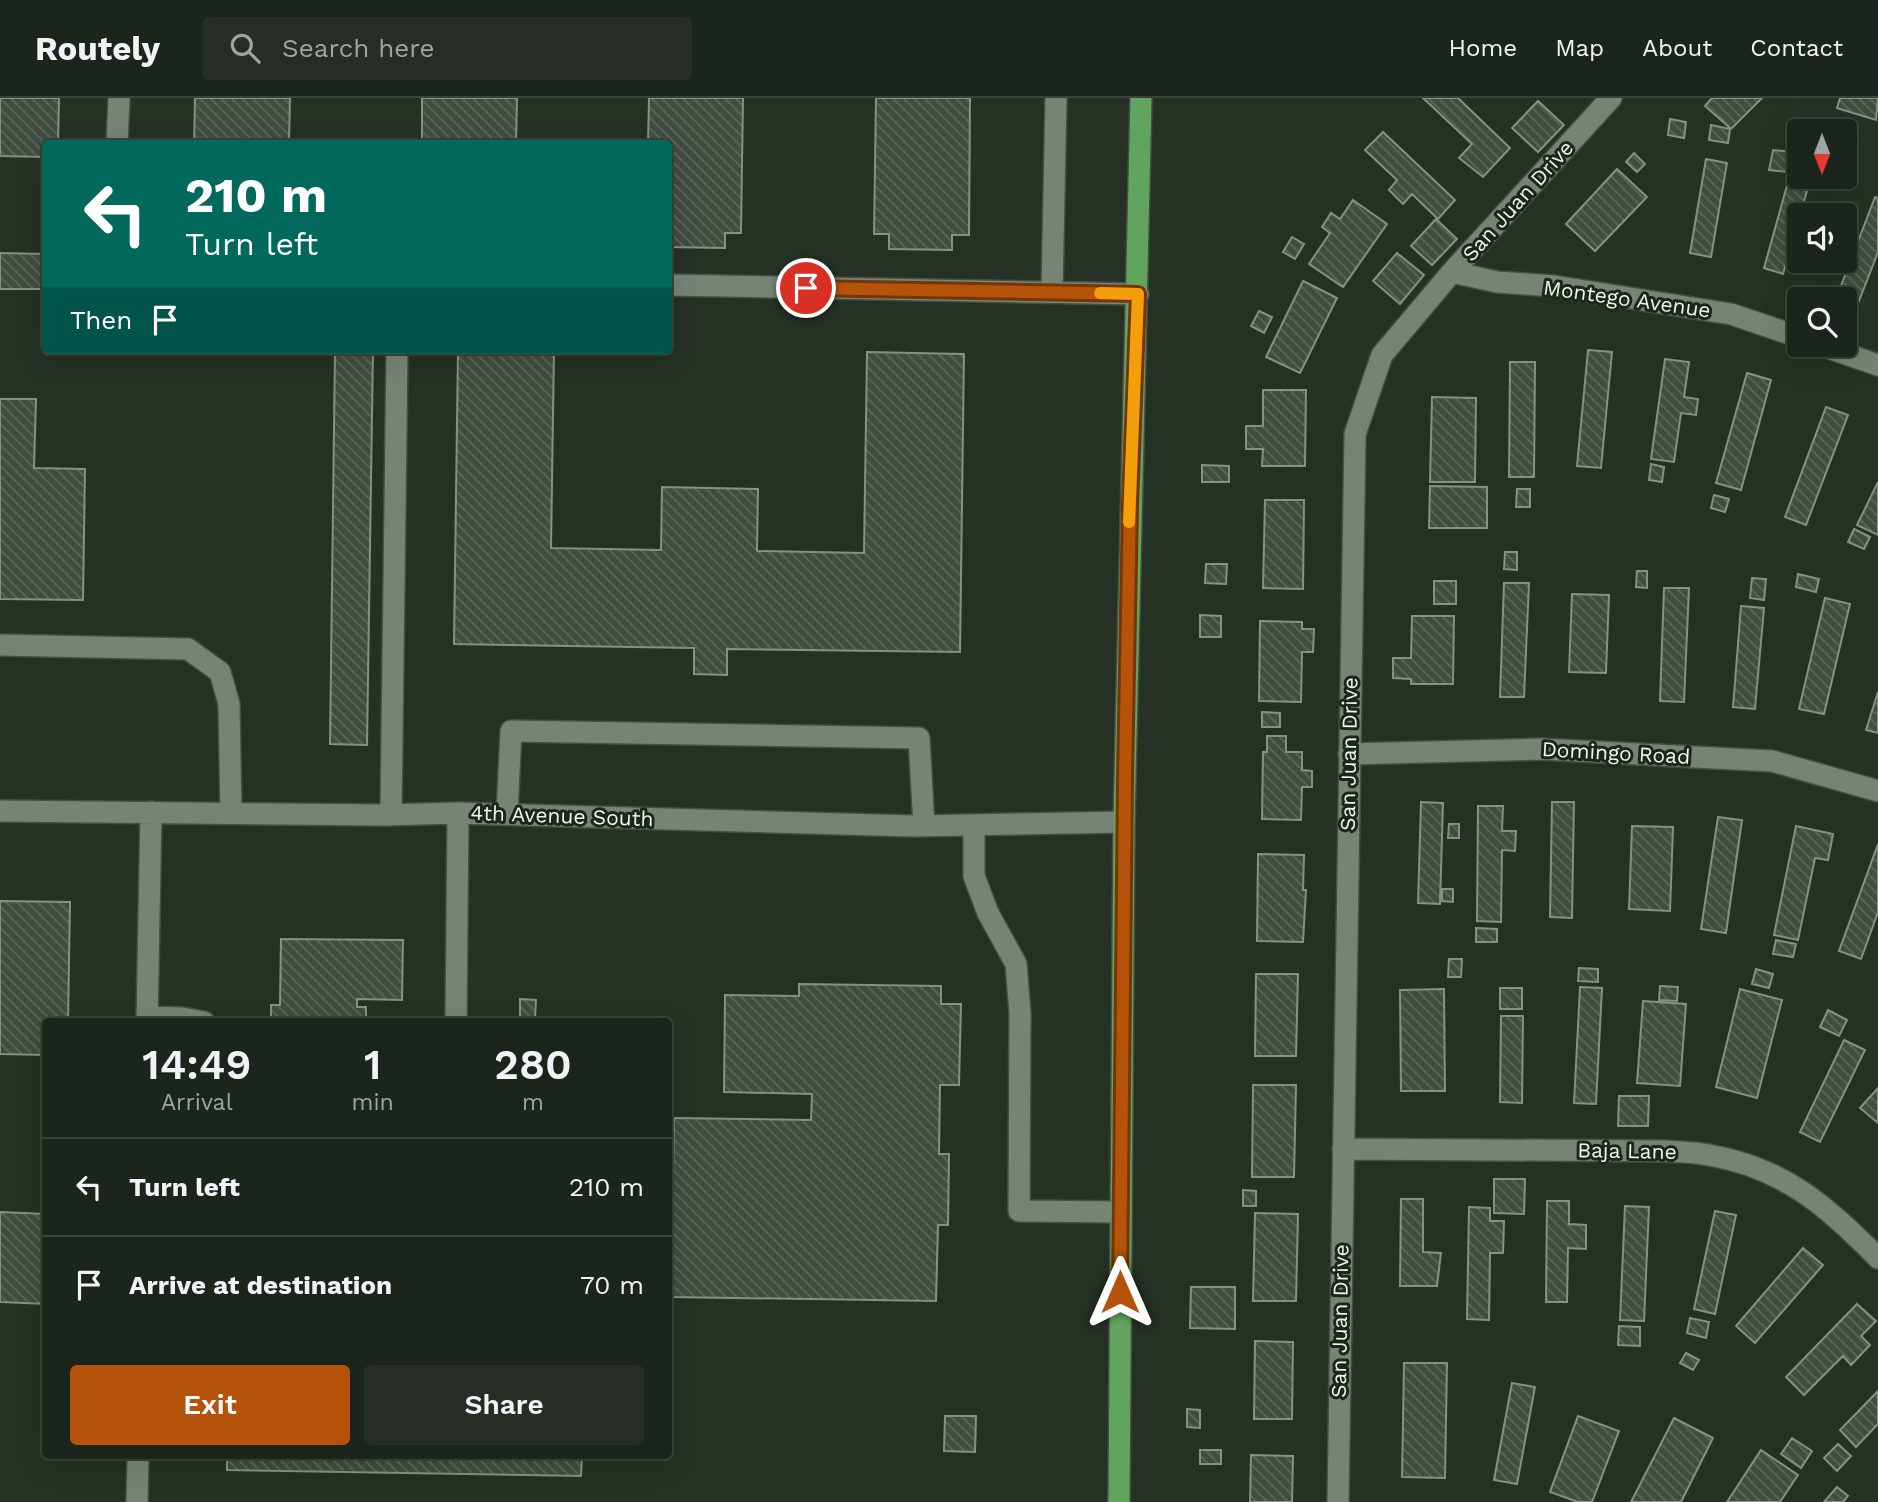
<!DOCTYPE html>
<style>
body{margin:0;font-family:"Work Sans",sans-serif;background:#252d24;color:#f1f3f6;height:100vh;display:flex;flex-direction:column;font-size:26px;white-space:nowrap}
*{box-sizing:border-box;margin:0}
p{font-size:23px;color:#a0a5a3}
.icon{flex:none;width:38px;height:38px;fill:none;stroke:currentColor;stroke-width:2;stroke-linecap:round;stroke-linejoin:round}
.map{position:relative;flex:1;overflow:hidden}
.details{position:absolute;left:42px;top:920px;width:630px;height:441px;display:flex;flex-direction:column;background:#1c251b;border-radius:7px;box-shadow:0 7px 28px #0002,0 0 0 2px #3a423a}
.details>*{flex:none}
.hud{position:absolute;left:42px;top:42px;width:630px;height:214px;border-radius:7px;box-shadow:0 7px 28px #0002,0 0 0 2px #3a423a;background:#00695c;color:#fff;overflow:hidden}
.needle{width:46px;rotate:180deg}
.tools{position:absolute;left:1787px;top:21px;display:grid;gap:14px}
.tools a{display:grid;place-items:center;width:70px;height:70px;border-radius:7px;background:#1c251b;box-shadow:0 7px 28px #0002,0 0 0 2px #3a423a;font-size:35px}
.pin{position:absolute;display:grid;place-items:center;width:60px;height:60px;color:#fff;margin:-30px;border:4px solid #fff;border-radius:50%;box-shadow:0 2px 7px #0007}
.me{position:absolute;width:77px;margin:-38px;rotate:0deg;stroke-linejoin:round;filter:drop-shadow(0 0 5px #0008)}
.turn{display:flex;align-items:center;gap:24px;height:147px;padding:0 28px;font-size:32px}
.turn .icon{width:91px;height:91px;stroke-width:2.5}
.turn b{display:block;font-size:49px;line-height:60px}
.then{display:flex;align-items:center;height:66px;padding:0 28px;background:#0003;gap:14px;font-size:26px}
.eta{display:flex;justify-content:space-evenly;align-items:center;height:119px;text-align:center}
.eta b{font-size:42px;font-weight:600;line-height:49px}
.primary-button{display:flex;gap:14px;margin-top:auto;padding:14px 28px}
.primary-button a{flex:1;height:80px;border-radius:7px;background:#b45309;color:#fff;font-size:28px;font-weight:600;line-height:80px;text-align:center}
.primary-button a+a{background:#252d24;color:#f1f3f6}
ul{padding:0;list-style:none}
li{display:flex;align-items:center;gap:21px;height:98px;padding:0 28px;border-top:2px solid #3a423a}
li div{flex:1}
li b{display:block;font-size:26px}
li em{font-style:normal}
header{display:flex;align-items:center;gap:42px;box-sizing:border-box;height:98px;padding:0 35px;background:#1c251b;border-bottom:2px solid #3a423a}
header strong{font-size:33px}
nav{display:flex;gap:38px;margin-inline-start:auto;font-size:24px}
.search{width:490px;height:63px;background:#252d24;display:flex;align-items:center;gap:18px;box-sizing:border-box;padding:0 24px;border-radius:7px;color:#a0a5a3;font-size:26px}
.map>svg:first-child{display:block}
</style>
<header>
<strong>Routely</strong>
<div class="search"><svg class="icon" aria-label="search" viewBox="0 0 24 24"><circle cx="10" cy="10" r="6"/><path d="M15 15l6 6"/></svg>Search here</div>
<nav><a>Home</a><a>Map</a><a>About</a><a>Contact</a></nav>
</header>
<div class="map">
<svg width="1878" height="1404" viewBox="0 0 1878 1404">
<defs>
<pattern id="building-back-hatch" width="6" height="6" patternUnits="userSpaceOnUse" patternTransform="scale(1.75)"><rect width="6" height="6" fill="#414d40"/><path d="M-1 5l2 2M0 0l6 6M5-1l2 2" fill="none" stroke="#5d675c"/></pattern>
</defs>
<rect width="100%" height="100%" fill="#253124"/>
<path fill="url(#building-back-hatch)" stroke="#849283" stroke-width="2" d="M0 0H59L58 46H46V59L0 58Z
M195 0H290L289 46H194Z
M422 0H517L516 46H422Z
M649 0H743L741 135H725V150L668 149V46H648Z
M876 0H970L969 137H952V152L889 151V136H874Z
M1423 0H1458L1510 50 1483 79 1459 60 1472 46Z
M1712 0H1762L1731 31 1705 8Z
M1840 0H1878L1876 22 1837 10Z
M1538 3 1564 27 1538 54 1512 30Z
M1670 21 1686 24 1684 40 1668 37Z
M1796 21 1809 26 1807 33H1799V42L1791 39Z
M1711 27 1730 31 1728 45 1709 42Z
M1847 29 1858 33 1854 44 1844 41Z
M1383 34 1455 102 1438 121 1412 96 1403 106 1389 92 1397 82 1365 52Z
M1773 52 1791 54 1788 74 1769 72Z
M1634 55 1645 66 1637 74 1626 64Z
M1706 61 1727 65 1711 159 1690 155Z
M1617 71 1647 99 1595 153 1566 126Z
M1791 73 1799 75V79H1811L1783 176 1764 170Z
M1875 99 1878 100V154L1859 203 1838 195 1846 175 1829 169 1832 163H1844V151L1854 154Z
M1353 102 1387 126 1343 189 1309 166 1330 135 1322 129 1331 115 1340 121Z
M1436 121 1457 141 1432 167 1411 148Z
M1292 139 1304 146 1295 161 1283 154Z
M0 155 46 156V191H0Z
M1397 155 1424 177 1400 206 1373 183Z
M1303 183 1337 200 1300 275 1266 259Z
M1259 213 1272 219 1264 235 1251 228Z
M335 252H373L367 647 330 646Z
M458 252H554L551 450 661 452 662 389 758 391 757 453 864 455 867 254 964 256 960 554 727 551V577L694 576V550L454 546Z
M1588 252 1612 254 1601 370 1577 368Z
M1665 261 1689 264 1684 299 1698 301 1696 317 1681 315 1674 364 1651 361Z
M1510 264H1535L1534 379H1509Z
M1747 275 1771 282 1741 392 1716 385Z
M1263 292H1306L1305 368H1262L1263 351H1246V328H1263Z
M1432 299 1476 300 1475 384H1430Z
M0 301H36L34 370 85 371 83 502 0 501Z
M1826 309 1848 317 1806 427 1785 419Z
M1651 366 1664 369 1662 384 1649 382Z
M1202 367 1229 368V384H1202Z
M1878 384V437L1857 427Z
M1430 388 1487 389V430H1429Z
M1517 391H1530V409H1516Z
M1714 397 1729 401 1725 414 1711 410Z
M1265 402H1304L1303 491 1263 490Z
M1854 431 1870 439 1864 451 1848 444Z
M1505 454H1517V472L1504 471Z
M1206 466H1227L1226 486 1205 485Z
M1637 473H1647V490L1636 489Z
M1798 476 1819 481 1816 494 1796 489Z
M1752 480 1766 481 1764 502 1750 500Z
M1434 483H1456V506H1434Z
M1504 485H1529L1524 599H1500Z
M1664 490H1689L1684 604 1660 603Z
M1572 496 1609 497 1606 575 1569 574Z
M1825 500 1850 506 1824 616 1799 611Z
M1741 508 1764 510 1755 611 1733 609Z
M1200 517 1221 518V539H1200Z
M1412 518H1454L1453 586H1411V581L1393 580V560H1411Z
M1260 523 1302 524V531H1314L1313 554H1302L1301 604 1259 603Z
M1878 594V635L1866 632Z
M1262 614 1280 615V629H1262Z
M1267 638H1286V654H1302V672L1312 673V689H1302L1301 722 1262 721 1263 654H1267Z
M1421 704 1443 705 1440 806 1418 805Z
M1552 704H1574L1572 820 1550 819Z
M1478 708H1503L1502 733H1516L1515 753 1502 752 1501 824 1477 823Z
M1718 719 1742 722 1726 835 1701 831Z
M1449 726H1459V740H1448Z
M1632 728 1673 729 1670 813 1629 811Z
M1796 728 1833 736 1828 762 1815 760 1798 842 1774 837Z
M1878 746V814L1861 861 1839 853Z
M1258 756 1304 757 1303 792H1306L1303 844 1257 843Z
M1442 791H1453V804L1442 803Z
M0 803 70 804 68 924H46V957L0 956Z
M1476 830 1497 831V844H1476Z
M281 841 403 842 402 902 357 901V909H366V924H271V907H280Z
M1776 842 1796 846 1793 859 1773 856Z
M1449 861H1462L1461 879H1448Z
M1579 870 1598 871V884L1578 883Z
M1756 871 1773 876 1769 890 1752 886Z
M1256 876H1298L1296 958H1255Z
M799 886 941 888V906H961L959 987H940L939 1056H949L948 1127H938L936 1203 671 1199 674 1020 811 1022 812 996 724 994 725 897 799 898Z
M1660 888 1678 889 1677 903 1659 902Z
M1580 889 1602 890 1596 1006 1574 1005Z
M1500 890H1522V911H1500Z
M1444 891 1445 993H1401L1400 892Z
M1740 891 1782 902 1757 1000 1716 989Z
M520 901 536 902 535 920 616 921V924H491V919H520Z
M1643 903 1686 906 1680 988 1637 985Z
M1828 912 1847 922 1839 938 1820 929Z
M1501 918H1523L1522 1005 1500 1004Z
M1844 942 1865 952 1820 1044 1800 1034Z
M1253 987H1296L1294 1079H1252Z
M1878 990V1025L1860 1010Z
M1619 998H1649L1648 1028H1618Z
M1494 1081H1525L1524 1116 1494 1115Z
M1243 1092 1256 1093V1108H1243Z
M1401 1101H1423V1154L1441 1155 1437 1188H1400Z
M1547 1103H1569V1126L1586 1127V1151L1568 1150 1567 1204H1546Z
M1625 1108 1649 1109 1644 1223 1620 1222Z
M1469 1109 1490 1110V1123H1504L1503 1155H1490L1489 1222 1467 1221Z
M1715 1113 1736 1117 1715 1216 1694 1211Z
M0 1114 46 1116V1206L0 1204Z
M1255 1115 1298 1116 1296 1203H1253Z
M1803 1150 1823 1167 1755 1245 1736 1228Z
M1191 1189H1235V1231L1190 1230Z
M1857 1206 1876 1223 1861 1238 1870 1247 1851 1267 1843 1258 1804 1297 1786 1279Z
M1690 1220 1709 1224 1706 1240 1687 1235Z
M1619 1228 1640 1229V1248L1618 1247Z
M1255 1243 1293 1244 1292 1321H1254Z
M1686 1255 1699 1262 1693 1272 1680 1265Z
M1404 1265H1447L1445 1380 1402 1379Z
M1512 1285 1535 1289 1517 1386 1494 1382Z
M1878 1293V1326L1856 1349 1840 1332Z
M1187 1311 1200 1312V1330L1187 1329Z
M945 1318H976L975 1354 944 1353Z
M1578 1318 1619 1333 1592 1404H1578L1550 1394Z
M1674 1320 1713 1340 1681 1404H1631Z
M1792 1340 1812 1353 1801 1370 1781 1356Z
M1838 1346 1851 1358 1837 1373 1824 1360Z
M1200 1352H1221V1366H1200Z
M1761 1352 1798 1377 1780 1404H1727Z
M1251 1357 1293 1358 1292 1404H1250Z
M227 1358H582L581 1378 227 1372Z
M1837 1389 1848 1398 1843 1404H1824Z"/>
<g fill="none" stroke-linecap="round" stroke-linejoin="round">
<g stroke="#444e43" stroke-width="24">
<path id="minor" d="M117 46 119 0
M1452 174 1497 184 1554 188 1731 216 1799 239
M668 187 1138 196
M1052 194 1056 0
M1820 247 1878 267
M0 547 188 551 220 574 229 606 231 715
M1349 656 1541 651 1772 663 1878 693
M0 713 383 717 458 715 913 728 1124 724
M507 716 511 633 919 640 924 728
M391 717 397 252
M974 727V778L988 815 1016 866 1020 915 1019 1113 1121 1114
M147 919 182 920 204 924
M147 924 151 714
M456 924 458 715
M1343 1051 1666 1053C1680 1054 1695 1054 1709 1057 1784 1070 1827 1108 1878 1160
M137 1404 138 1358
M1338 1404 1355 336 1382 257 1452 174 1611 0"/>
</g>
<g stroke="#444e43" stroke-width="24">
<path id="major" d="M1119 1404 1124 724 1141 0"/>
</g>
<use href="#minor" stroke="#768475" stroke-width="21"/>
<use href="#major" stroke="#61a45e" stroke-width="21"/>
</g>
<g fill="none" stroke-linecap="round" stroke-linejoin="round">
<g stroke="#753606" stroke-width="18">
<path id="route" d="M806 190 1138 196 1130 406 1125 681 1120 1194"/>
</g>
<use href="#route" stroke="#b45309" stroke-width="12"/>
<path stroke="#f59e0b" stroke-width="12" d="M1100 195 1138 196 1129 424"/>
</g>
<g text-anchor="middle" stroke-width="6" stroke-linejoin="round" paint-order="stroke">
<g font-size="21" fill="#eef6ed" stroke="#1c271b">
<text transform="translate(1518 103) rotate(-48)" y="7">San Juan Drive</text>
<text transform="translate(1627 201) rotate(8)" y="7">Montego Avenue</text>
<text transform="translate(1616 655) rotate(3)" y="7">Domingo Road</text>
<text transform="translate(1349 656) rotate(-89)" y="7">San Juan Drive</text>
<text transform="translate(562 718) rotate(2)" y="7">4th Avenue South</text>
<text transform="translate(1627 1053) rotate(1)" y="7">Baja Lane</text>
<text transform="translate(1340 1223) rotate(-89)" y="7">San Juan Drive</text>
</g>
</g>
</svg>
<div class="tools">
<a><svg class="needle" viewBox="-14 -14 28 28"><path d="M0-13l5 13h-10z" fill="#e53935"/><path d="M0 13l5-13h-10z" fill="#a0a5a3"/></svg></a>
<a><svg class="icon" aria-label="sound" viewBox="0 0 24 24"><path d="M4 9h4l5-4v14l-5-4H4zM17 9q2 3 0 6"/></svg></a>
<a><svg class="icon" aria-label="search" viewBox="0 0 24 24"><circle cx="10" cy="10" r="6"/><path d="M15 15l6 6"/></svg></a>
</div>
<div class="pin" style="left:806px;top:190px;background:#d93025"><svg class="icon" aria-label="arrive" viewBox="0 0 24 24"><path d="M6 21V4h12l-3 4 3 4H6"/></svg></div>
<svg class="me" style="left:1120px;top:1194px" viewBox="-20 -20 40 40"><path d="M0-17L14 15 0 8-14 15z" fill="#b45309" stroke="#fff" stroke-width="4"/></svg>
<div class="hud">
<div class="turn"><svg class="icon" aria-label="left" viewBox="0 0 24 24"><path d="M17 20v-9H6M10 6l-5 5 5 5"/></svg><div><b>210 m</b>Turn left</div></div>
<div class="then">Then<svg class="icon" aria-label="arrive" viewBox="0 0 24 24"><path d="M6 21V4h12l-3 4 3 4H6"/></svg></div>
</div>
<section class="details">
<div class="eta">
<div><b>14:49</b><p>Arrival</p></div>
<div><b>1</b><p>min</p></div>
<div><b>280</b><p>m</p></div>
</div>
<ul>
<li><svg class="icon" aria-label="left" viewBox="0 0 24 24"><path d="M17 20v-9H6M10 6l-5 5 5 5"/></svg><div><b>Turn left</b></div><em>210 m</em></li>
<li><svg class="icon" aria-label="arrive" viewBox="0 0 24 24"><path d="M6 21V4h12l-3 4 3 4H6"/></svg><div><b>Arrive at destination</b></div><em>70 m</em></li>
</ul>
<div class="primary-button"><a>Exit</a><a>Share</a></div>
</section>
</div>
